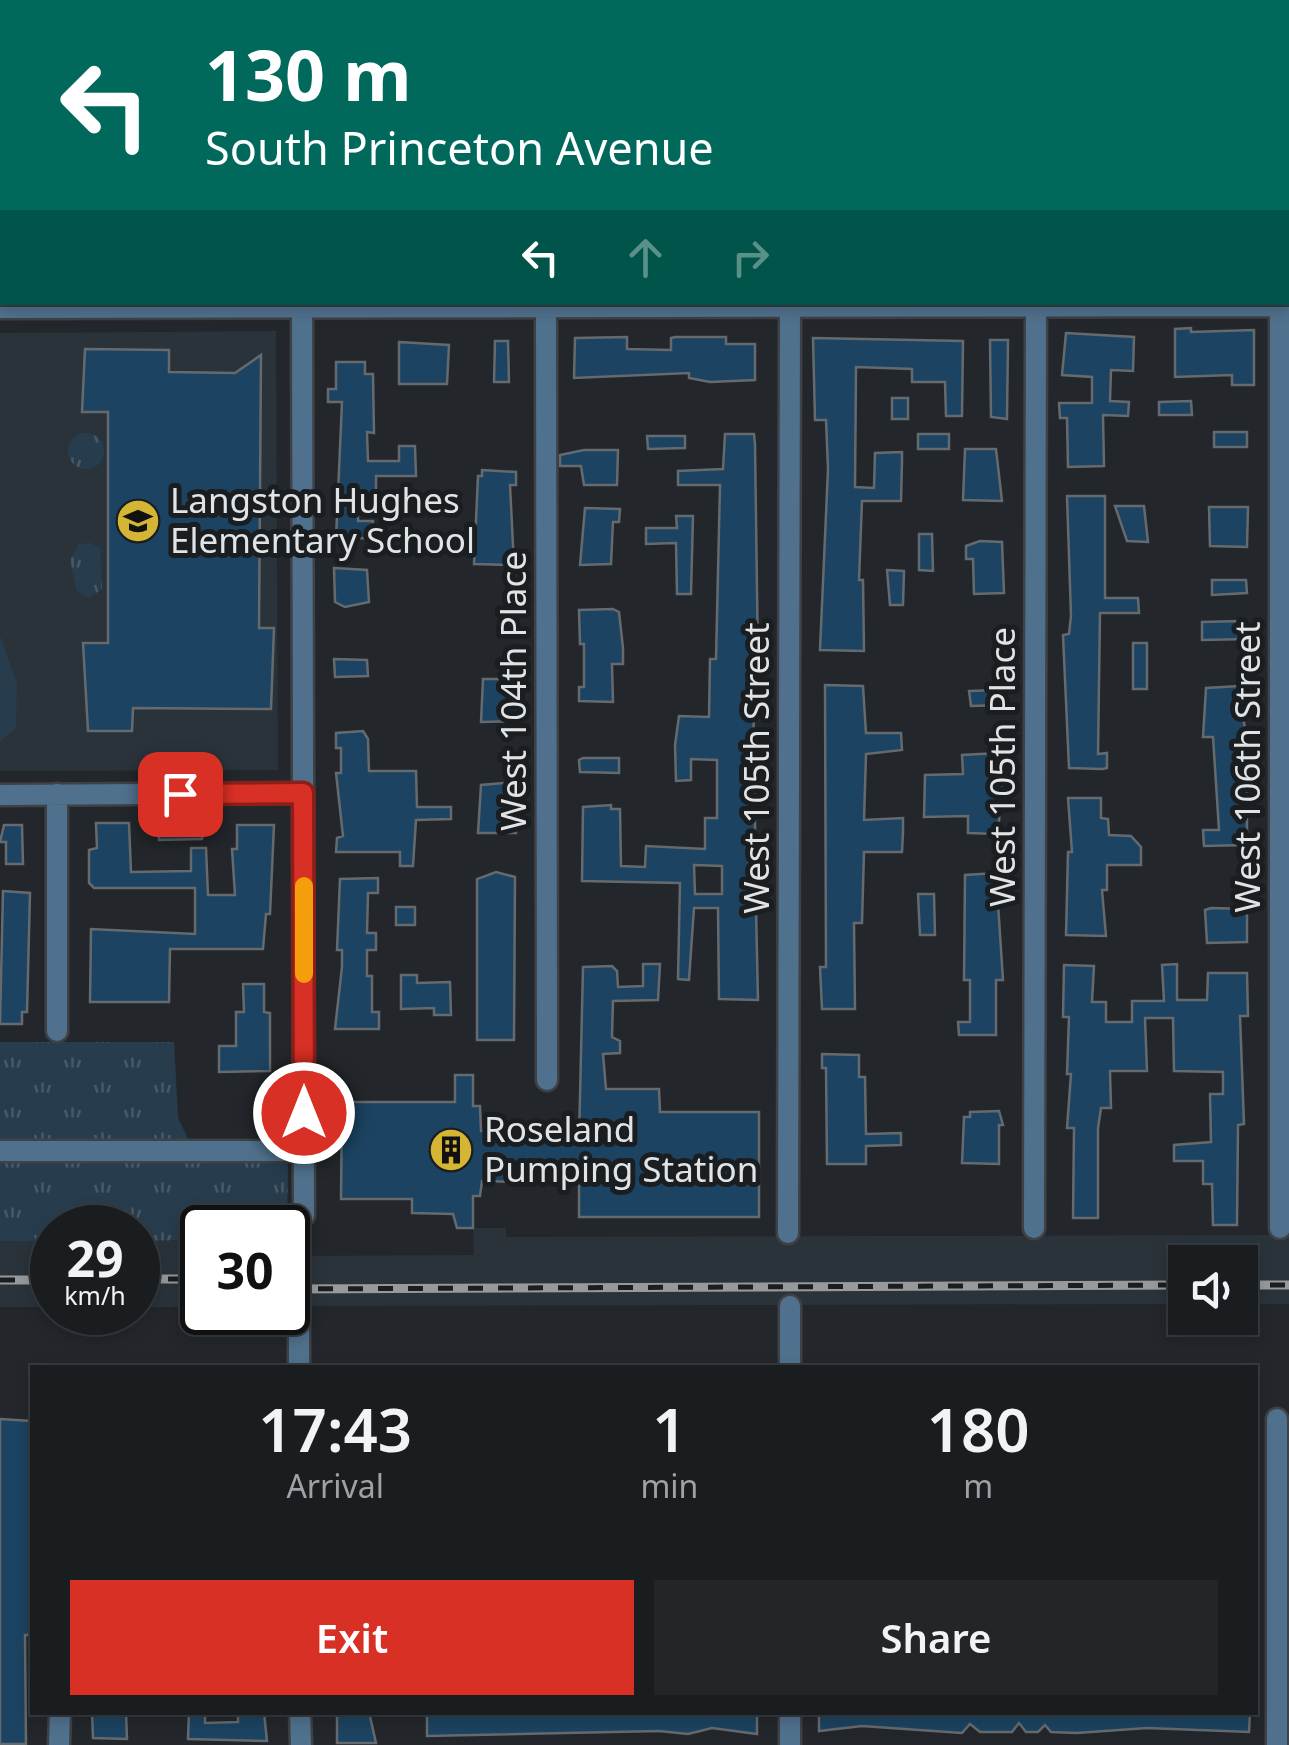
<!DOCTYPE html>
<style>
body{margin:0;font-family:"Noto Sans",sans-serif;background:#232629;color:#f1f3f6;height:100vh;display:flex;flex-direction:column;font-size:38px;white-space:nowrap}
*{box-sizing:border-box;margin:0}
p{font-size:32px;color:#9fa2a5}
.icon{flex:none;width:55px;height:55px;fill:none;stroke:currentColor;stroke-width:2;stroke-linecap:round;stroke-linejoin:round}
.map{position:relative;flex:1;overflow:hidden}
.panel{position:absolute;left:30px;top:1365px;width:1228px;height:350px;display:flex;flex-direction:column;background:#1a1d20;border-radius:0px;box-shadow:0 5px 15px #0003,0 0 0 2px #383b3e}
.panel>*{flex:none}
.guide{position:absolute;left:0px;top:0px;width:1290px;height:305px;box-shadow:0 5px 15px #0003,0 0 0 2px #383b3e;background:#00695c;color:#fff;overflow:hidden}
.buttons{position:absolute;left:1168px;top:1245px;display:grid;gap:20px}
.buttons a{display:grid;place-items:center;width:90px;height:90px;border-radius:0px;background:#1a1d20;box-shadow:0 5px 15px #0003,0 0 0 2px #383b3e;font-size:50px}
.speed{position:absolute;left:30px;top:1205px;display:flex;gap:20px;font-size:50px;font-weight:700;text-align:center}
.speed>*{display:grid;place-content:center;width:130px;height:130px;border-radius:50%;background:#1a1d20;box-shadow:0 5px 15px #0003,0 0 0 2px #383b3e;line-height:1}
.speed small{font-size:25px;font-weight:400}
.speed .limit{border:5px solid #111;border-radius:15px;background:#fff;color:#111}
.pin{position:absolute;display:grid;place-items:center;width:85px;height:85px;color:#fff;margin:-42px;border-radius:20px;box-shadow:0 5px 15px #0006}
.me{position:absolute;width:110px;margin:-55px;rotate:0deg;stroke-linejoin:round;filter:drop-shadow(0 0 8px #0008)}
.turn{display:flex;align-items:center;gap:35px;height:210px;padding:0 40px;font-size:45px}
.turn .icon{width:130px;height:130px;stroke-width:2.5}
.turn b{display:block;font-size:70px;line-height:85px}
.lanes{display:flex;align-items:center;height:95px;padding:0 40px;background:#0003;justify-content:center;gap:50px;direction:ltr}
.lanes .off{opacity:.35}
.eta{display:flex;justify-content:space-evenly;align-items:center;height:170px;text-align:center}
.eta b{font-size:60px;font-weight:600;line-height:70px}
.cta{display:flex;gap:20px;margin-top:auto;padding:20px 40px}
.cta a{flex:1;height:115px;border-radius:0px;background:#d93025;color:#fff;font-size:40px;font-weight:600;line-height:115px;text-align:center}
.cta a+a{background:#232629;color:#f1f3f6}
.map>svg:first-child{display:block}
</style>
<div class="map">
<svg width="1289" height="1745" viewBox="0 0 1289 1745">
<defs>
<pattern id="park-tufts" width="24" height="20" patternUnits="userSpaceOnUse" patternTransform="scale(2.5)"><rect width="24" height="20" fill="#273d4e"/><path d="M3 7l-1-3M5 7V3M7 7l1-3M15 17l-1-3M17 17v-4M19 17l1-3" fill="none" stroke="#465968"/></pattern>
</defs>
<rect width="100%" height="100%" fill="#23272b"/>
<path fill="#2a333a" d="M276 331 278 770 0 771V333Z
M473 1228H506V1237L1289 1235V1304H1240V1262H1185V1304L288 1306V1256L474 1255Z
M202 1240V1307H138V1241Z
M0 1241H52V1307H0Z"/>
<path fill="#273d4e" d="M0 636 17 684 16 728 0 741Z"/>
<path fill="url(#park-tufts)" d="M68 451a18 18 0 1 1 36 0a18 18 0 1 1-36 0Z
M90 543 100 548 102 589 89 598 77 591 70 560 79 544Z
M0 1042H174L178 1118 199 1162H288L287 1227 202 1228V1240L138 1241V1228H52V1241H0Z"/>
<path fill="#1c4361" stroke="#656a6e" stroke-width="2.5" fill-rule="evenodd" d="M1191 328V332L1254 330V385H1232V375L1175 377V329Z
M1066 333 1134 337 1133 371 1111 370 1110 401 1129 402 1128 416 1103 415 1104 466 1068 467 1067 418H1060L1059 403H1092V377L1062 375Z
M627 337V349L671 350V338L675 337H726V344H755V380L710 382 689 378V373L574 378 575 338Z
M813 338 963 341 962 416H946L945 382H912V369L856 367 855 487 874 488 875 453 902 452V461L901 501H862L859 580H863L864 651 820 650 828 469 826 420H815Z
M990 340H1008L1007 419 991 417Z
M495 341H508L509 382H494Z
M399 342 449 345 447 384H399Z
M85 349 169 350V372L235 373 261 355 259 628H274L271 709 133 708 132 731H88L83 643H108V412H82Z
M336 362H365V374H373L374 433 367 432 368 461H399V446H415L416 476H376V496H358V521H373V538L336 539 342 402H328V389H336Z
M892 398H908V419H892Z
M1191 401 1192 415H1159V402Z
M1214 432H1247V447H1214Z
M725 434H754L755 444 758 662 753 679 755 817V833L749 834V874H761L763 907 756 909 758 1000 719 999 718 908H694L689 980 678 979 680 883 582 881 583 807 611 805V809H620L621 866 645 867 646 846 705 849V818H717V760L691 759V780L676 781 675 745 679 716 709 717 710 659H716L720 485H678V471L723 469ZM694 865 722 866V894H695Z
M918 434H949V449H918Z
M647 436H685V448L648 449Z
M965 449H996L1002 501 963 500Z
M584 450H618L617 485H584L581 466H560V455Z
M482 470 516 472V485H510L514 565 474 564 478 476H482Z
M1067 496H1105V598H1138L1139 613H1100L1098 754 1107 753V768L1103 769 1069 768 1063 635 1069 634 1071 616Z
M1115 506H1144L1148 542 1127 541Z
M1209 507H1248L1247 547 1210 546Z
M585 508 620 509 619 522H613L611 564 580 565Z
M676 516H693L691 594H677L676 543 646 544V528H677Z
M919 534H932L933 571 919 570Z
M980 541 1002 542 1004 593 974 594 973 559H966V546Z
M334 568 367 570 369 602 345 607 335 602Z
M887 570 904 571 903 605H890Z
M1212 580H1246L1247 593 1212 595Z
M613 609 619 612 623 648V664H612L613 702 579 701V687H584V644H580L579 610Z
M1241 621 1246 622 1247 639 1202 640V622Z
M1133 643H1147V689H1133Z
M334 659 367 660 368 676 335 677Z
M483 679H517V721L481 722Z
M825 685 863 686 866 733H901L902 750 866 754 864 820 903 818V833L902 852H864L862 923H854L855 1009H822L820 967H826Z
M1239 686 1238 719 1244 722 1247 744V845L1204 846 1203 830H1219L1213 737H1203L1206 688Z
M999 690 1003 705 971 706 969 691Z
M363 731 368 739 369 771H416L417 807H451V819L416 820 413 866H400V852H336L337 838 343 836 336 773H341V748H336V733Z
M998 753 1003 770 998 834 968 833V816L924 817 925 775 963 774 962 755Z
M619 758V773L580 772 579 760 583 758Z
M515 782 516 833H478L481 785Z
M1068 798H1101V818L1108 819 1109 835 1131 836 1141 847V865H1107V890H1102L1106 936 1066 935 1068 852H1072Z
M188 819H203L202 839 159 840V825H188Z
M96 823H129L131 872 191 871V848H206L208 895H235L232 849H237V825H274L270 914H266L263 949H170L169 1002H90L91 929 195 934V888H94L89 883V850L97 848Z
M4 825H22L23 864H6V842H0Z
M496 872 515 877 514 1040H477V879Z
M996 873 1003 980H996V1035H959L958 1022H970V980H964L965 875Z
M378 878V893H368L367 933H376V950H367V976H372V1012H379V1029H335L342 967V950H337L340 879Z
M3 891 30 893 27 1012H22V1024H0Z
M918 894H934L935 935H920Z
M396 907H415V925H396Z
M1211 908 1247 909V942L1207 943 1205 910Z
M643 964H660L658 1000 613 1001 612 1037 620 1041V1053L603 1054 606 1089H659L660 1112H759V1217H579V1162H523L522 1182 482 1181 480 1196H473V1228H457L453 1214 412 1213V1199H341L342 1102H455V1075H473V1106H480L481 1131 508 1132 509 1139H579L583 967 612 966 617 971 618 987 643 986Z
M1177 964V1000H1207L1208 973H1247L1248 1016H1240L1244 1124 1238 1125 1237 1225H1213L1212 1184H1203V1161H1174V1145L1211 1142 1210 1094H1223V1072L1174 1071 1173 1018H1145L1147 1071H1110L1111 1108H1101L1098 1128V1218H1073L1074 1128H1067L1071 1074H1067L1069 1017H1063L1064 965 1094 966 1092 1002H1106V1022H1132V1001H1164L1162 965Z
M401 975H417V983L450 982 451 1015H434V1008L401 1009Z
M243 984H264V1012L270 1013V1071L219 1072V1046H236V1012H244Z
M822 1054 859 1055V1077H865L866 1134 901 1133V1145L866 1146V1164H827L826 1068H822Z
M999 1111 1003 1125H999V1164L962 1163 964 1117H970V1112Z
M0 1419 31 1421 32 1580 29 1635H25L26 1744H0Z
M92 1712H126L127 1739 93 1738Z
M189 1712H205V1723L238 1722V1712H264L267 1741 188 1739Z
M337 1712H369L376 1743H337Z
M427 1712H757V1734L712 1728 688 1734 659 1731 427 1736Z
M819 1712H1250L1249 1732 1147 1728 1077 1733 1051 1732 1045 1725 1038 1732H1026L1019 1723 1012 1732H980L970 1724 962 1733 862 1726 819 1731Z"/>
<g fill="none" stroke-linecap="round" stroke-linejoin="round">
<g stroke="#3e4145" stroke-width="25">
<path id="minor" d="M58 0V2
M302 2V0
M547 2V0
M790 2V0
M1288 64H1289
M302 302 304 1215
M546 302 547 1080
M1280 306V1228
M0 308 1289 306
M57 794V1031
M0 795 303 793
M0 1151H304
M1034 1228 1036 307
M788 1233 790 302
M299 1368V1309
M790 1368V1306
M300 1712 301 1745
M59 1745 60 1712
M790 1745V1712
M1277 1745V1419"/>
</g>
<use href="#minor" stroke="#50718d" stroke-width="20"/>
<g stroke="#979a9d" stroke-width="9">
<path id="rail" d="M138 1279H202
M0 1280H52
M1240 1285H1289
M288 1289 1185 1285"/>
</g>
<use href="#rail" stroke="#1a1e21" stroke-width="5" stroke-dasharray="15" stroke-linecap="butt"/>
</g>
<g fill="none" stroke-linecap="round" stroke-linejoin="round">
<g stroke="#8d1f18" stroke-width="25">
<path id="route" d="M180 794 303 793 304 1113"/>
</g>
<use href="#route" stroke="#d93025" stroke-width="18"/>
<path stroke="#f59e0b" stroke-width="18" d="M304 886V974"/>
</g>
<defs>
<g id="school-disc" transform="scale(2.25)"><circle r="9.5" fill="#d5b534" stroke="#1a1e21"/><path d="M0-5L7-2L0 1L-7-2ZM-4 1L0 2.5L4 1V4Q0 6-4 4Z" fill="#111"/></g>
<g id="building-disc" transform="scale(2.25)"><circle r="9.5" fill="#d5b534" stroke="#1a1e21"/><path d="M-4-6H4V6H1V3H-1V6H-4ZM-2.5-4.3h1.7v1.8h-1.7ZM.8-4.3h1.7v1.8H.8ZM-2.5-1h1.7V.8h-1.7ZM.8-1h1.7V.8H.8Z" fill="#111"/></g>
</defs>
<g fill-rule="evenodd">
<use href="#school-disc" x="138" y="521"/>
<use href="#building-disc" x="451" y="1150"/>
</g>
<g text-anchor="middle" stroke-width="10" stroke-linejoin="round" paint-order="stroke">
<g font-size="35" fill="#e1e4e6" stroke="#1a1e21" text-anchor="start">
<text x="170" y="513">Langston Hughes<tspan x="170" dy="40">Elementary School</tspan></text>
<text x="484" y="1142">Roseland<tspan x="484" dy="40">Pumping Station</tspan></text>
</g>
<g font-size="35" fill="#e1e4e6" stroke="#1a1e21">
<text transform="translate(514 691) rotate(-90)" y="12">West 104th Place</text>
<text transform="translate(1003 767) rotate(-90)" y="12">West 105th Place</text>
<text transform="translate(1248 767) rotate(-90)" y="12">West 106th Street</text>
<text transform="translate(757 768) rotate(-90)" y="12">West 105th Street</text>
</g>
</g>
</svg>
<div class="buttons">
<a><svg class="icon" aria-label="sound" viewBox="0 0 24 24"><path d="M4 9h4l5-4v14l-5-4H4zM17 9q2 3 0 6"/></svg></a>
</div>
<div class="speed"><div>29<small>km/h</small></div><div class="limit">30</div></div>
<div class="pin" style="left:180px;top:794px;background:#d93025"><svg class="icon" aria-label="arrive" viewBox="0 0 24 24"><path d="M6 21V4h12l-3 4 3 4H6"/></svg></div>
<svg class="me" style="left:304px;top:1113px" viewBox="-20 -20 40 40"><circle r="17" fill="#d93025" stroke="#fff" stroke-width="3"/><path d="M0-11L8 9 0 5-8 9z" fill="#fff"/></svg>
<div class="guide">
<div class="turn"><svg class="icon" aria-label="left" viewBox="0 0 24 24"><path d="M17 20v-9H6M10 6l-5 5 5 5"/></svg><div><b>130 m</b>South Princeton Avenue</div></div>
<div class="lanes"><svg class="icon" aria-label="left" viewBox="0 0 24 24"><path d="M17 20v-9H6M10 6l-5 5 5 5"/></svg><svg class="icon off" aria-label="ahead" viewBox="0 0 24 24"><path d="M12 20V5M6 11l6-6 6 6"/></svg><svg class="icon off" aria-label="right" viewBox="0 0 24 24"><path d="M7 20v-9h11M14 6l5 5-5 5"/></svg></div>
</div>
<section class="panel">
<div class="eta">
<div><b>17:43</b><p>Arrival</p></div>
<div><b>1</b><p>min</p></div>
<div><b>180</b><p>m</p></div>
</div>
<div class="cta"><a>Exit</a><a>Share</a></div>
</section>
</div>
